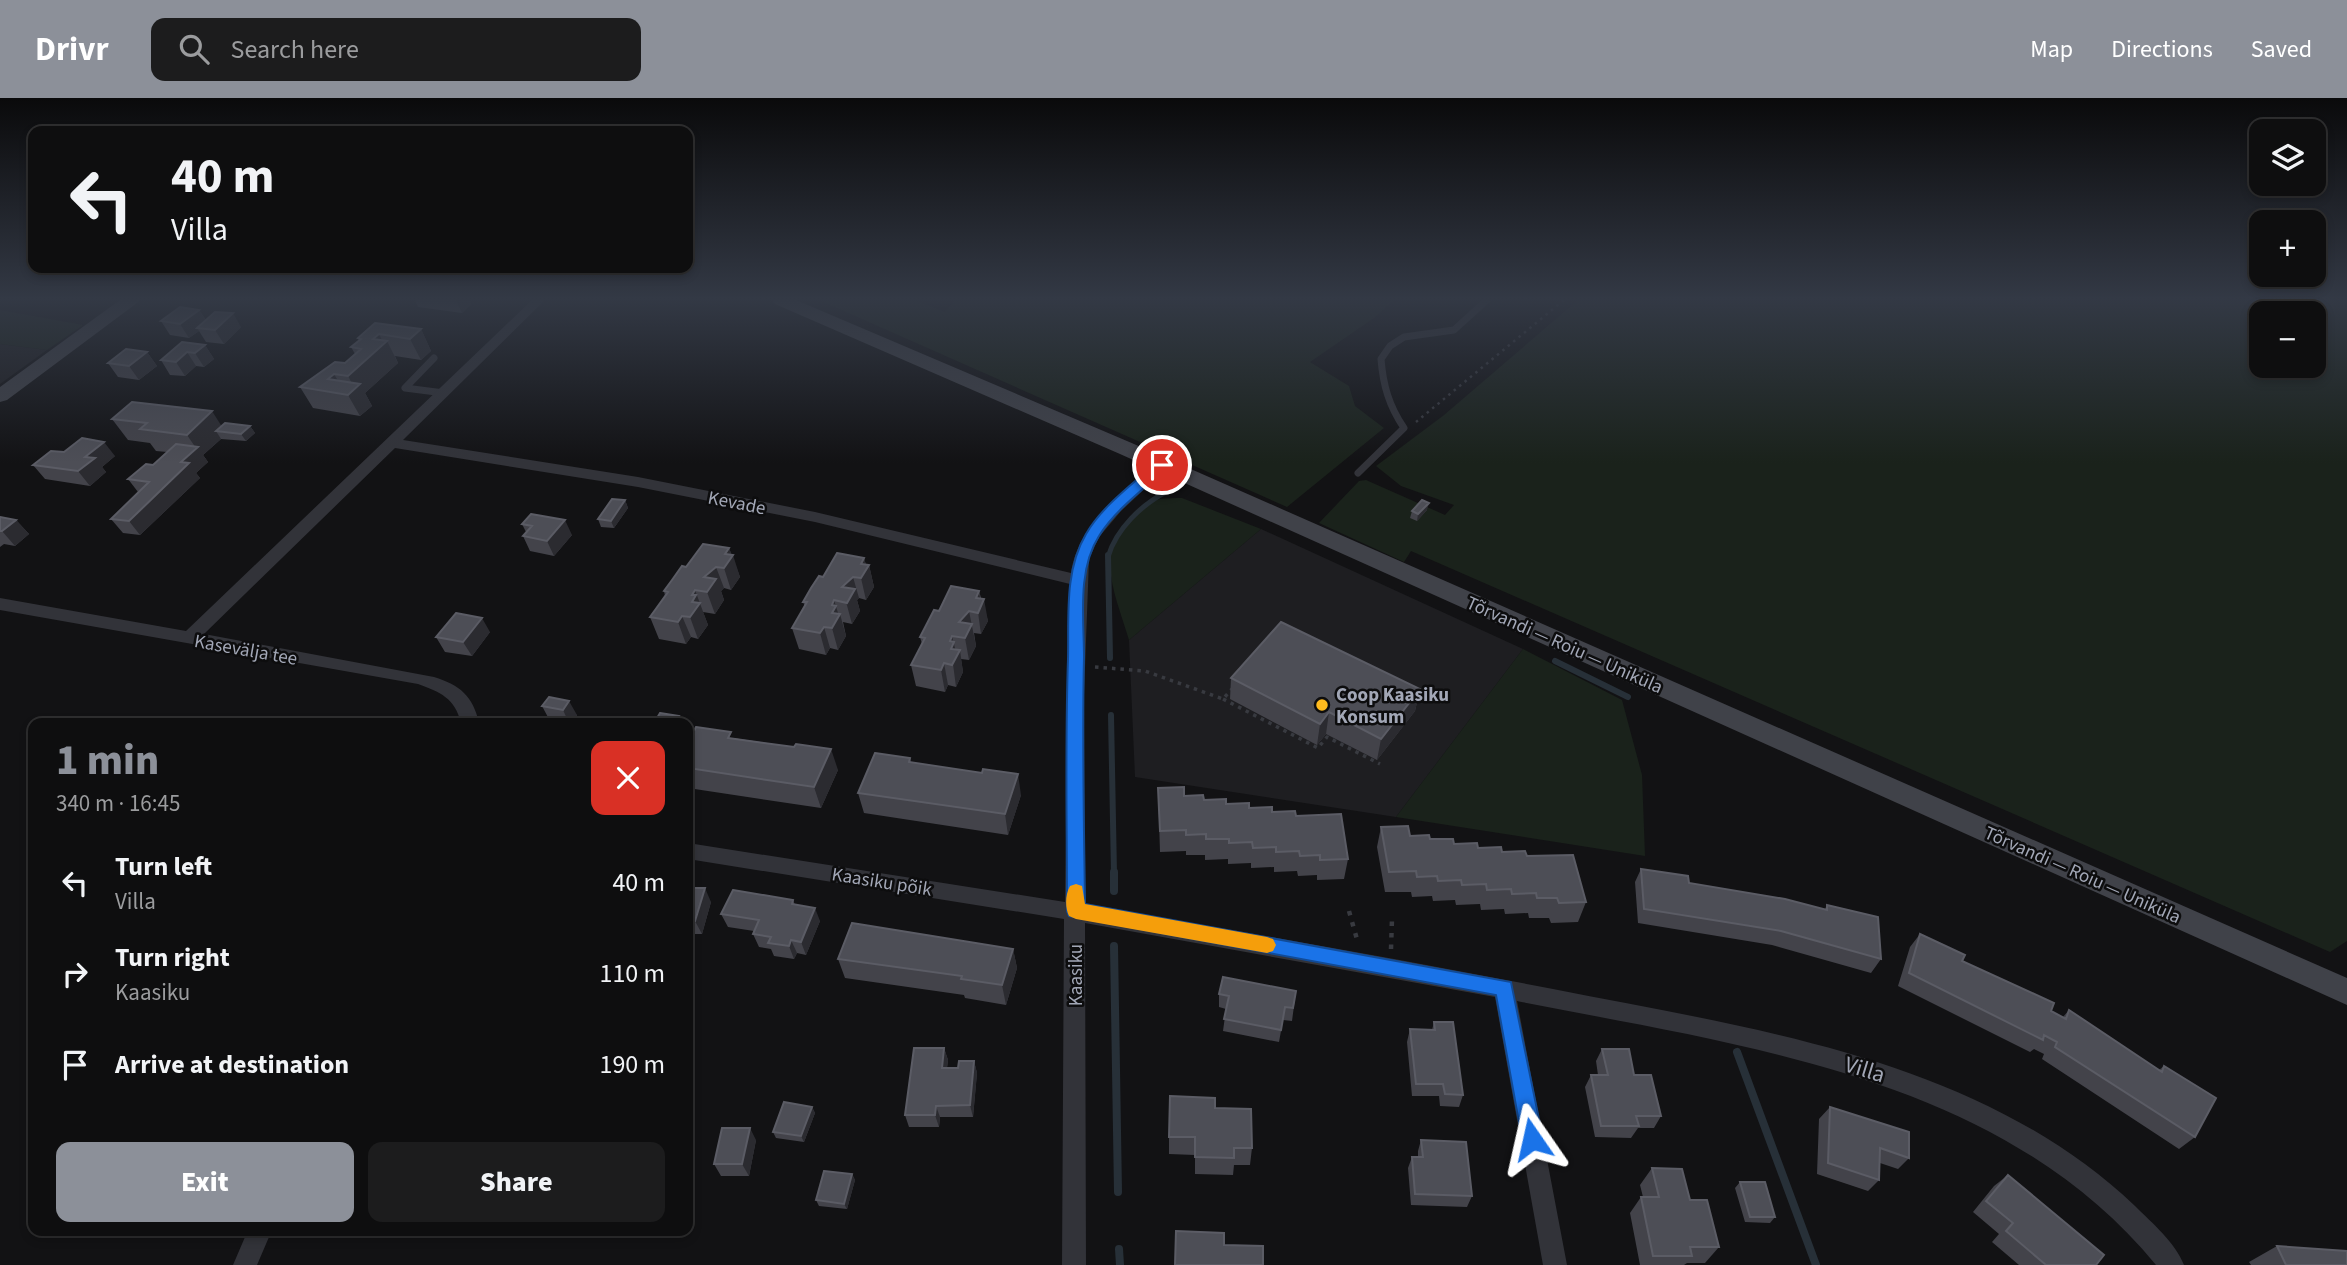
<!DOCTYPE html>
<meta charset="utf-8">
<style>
body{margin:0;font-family:"Source Sans 3",sans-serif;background:#1c1c1d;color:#f1f3f6;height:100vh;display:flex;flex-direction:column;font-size:26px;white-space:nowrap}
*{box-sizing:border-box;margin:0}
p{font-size:23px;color:#9b9c9e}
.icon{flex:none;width:38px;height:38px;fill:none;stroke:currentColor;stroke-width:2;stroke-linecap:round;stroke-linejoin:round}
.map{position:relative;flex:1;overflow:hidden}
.details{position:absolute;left:28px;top:620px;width:665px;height:518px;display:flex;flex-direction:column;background:#0e0e0f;border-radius:14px;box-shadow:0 4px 10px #0003,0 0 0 2px #2e2e2f}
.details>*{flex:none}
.hud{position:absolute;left:28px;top:28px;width:665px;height:147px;border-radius:14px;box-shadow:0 4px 10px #0003,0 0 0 2px #2e2e2f;background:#0e0e0f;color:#f1f3f6;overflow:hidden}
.buttons{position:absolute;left:2249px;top:21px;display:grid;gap:14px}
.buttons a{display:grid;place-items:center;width:77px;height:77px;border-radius:14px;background:#0e0e0f;box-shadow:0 4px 10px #0003,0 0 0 2px #2e2e2f;font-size:35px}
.pin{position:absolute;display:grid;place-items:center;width:60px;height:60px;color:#fff;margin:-30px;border:4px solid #fff;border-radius:50%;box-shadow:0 2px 7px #0007}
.me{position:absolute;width:77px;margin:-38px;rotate:349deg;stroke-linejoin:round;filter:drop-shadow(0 0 5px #0008)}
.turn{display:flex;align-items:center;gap:24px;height:147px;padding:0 28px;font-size:32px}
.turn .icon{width:91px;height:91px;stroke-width:2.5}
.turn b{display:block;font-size:49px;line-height:60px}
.round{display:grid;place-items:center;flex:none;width:74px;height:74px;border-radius:14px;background:#1c1c1d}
.headline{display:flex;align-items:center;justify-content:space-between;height:119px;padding:0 28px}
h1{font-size:42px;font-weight:800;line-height:52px;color:#8c9099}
.action{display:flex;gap:14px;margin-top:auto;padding:14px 28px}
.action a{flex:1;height:80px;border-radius:14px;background:#8c9099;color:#fff;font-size:28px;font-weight:800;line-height:80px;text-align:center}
.action a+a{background:#1c1c1d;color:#f1f3f6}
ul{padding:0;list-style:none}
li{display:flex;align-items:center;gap:21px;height:91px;padding:0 28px}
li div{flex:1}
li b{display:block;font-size:26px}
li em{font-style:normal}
header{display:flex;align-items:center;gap:42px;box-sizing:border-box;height:98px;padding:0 35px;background:#8c9099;color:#fff}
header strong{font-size:33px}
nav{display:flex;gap:38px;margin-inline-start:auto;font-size:24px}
.search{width:490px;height:63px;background:#1c1c1d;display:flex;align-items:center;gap:18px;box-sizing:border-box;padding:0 24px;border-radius:14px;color:#9b9c9e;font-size:26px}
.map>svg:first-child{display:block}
</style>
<header>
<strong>Drivr</strong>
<div class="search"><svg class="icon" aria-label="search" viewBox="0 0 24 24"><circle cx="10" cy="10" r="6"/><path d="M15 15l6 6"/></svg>Search here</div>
<nav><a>Map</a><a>Directions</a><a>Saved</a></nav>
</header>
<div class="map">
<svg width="2347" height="1167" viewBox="0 0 2347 1167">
<rect width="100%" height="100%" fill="#121214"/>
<path fill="#1e1e21" d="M0 246 47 252 0 286Z
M1261 431 1523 551 1396 719 1135 679 1129 542Z"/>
<path fill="#1a221b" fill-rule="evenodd" d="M819 202H914L945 214 955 202H1394L1374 220 1310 264 1349 288 1355 308 1384 330 1287 409Z
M1578 202H2347V843L2330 854 1411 453 1404 464 1319 425 1359 383 1366 382 1445 417 1454 407 1401 388 1376 368 1444 317ZM2261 215H2314V268H2261Z
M0 212 83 227 47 252 0 246Z
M1182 400 1261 431 1129 542C1122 518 1111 492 1110 467 1108 439 1133 407 1160 401 1167 400 1175 400 1182 400Z
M1523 551 1622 602 1642 677 1645 758 1396 719Z"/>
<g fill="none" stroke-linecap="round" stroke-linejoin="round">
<path stroke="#273038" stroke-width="5" d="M1108 459C1116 431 1142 406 1168 393"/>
<path stroke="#273038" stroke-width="6" d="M1108 457 1110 560
M1555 563 1628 599
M1111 617 1114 776"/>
<path stroke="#273038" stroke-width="8" d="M1114 774V793
M1114 848 1118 1094
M1737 954 1816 1167
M1119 1151 1120 1167"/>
<path stroke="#383a40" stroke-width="2.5" stroke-dasharray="2.5 4.5" stroke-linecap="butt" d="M1416 324 1564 202"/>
<path stroke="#383a40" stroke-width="3.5" stroke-dasharray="3.5 5" stroke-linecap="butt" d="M1095 569 1145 573 1223 601 1232 591
M1223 601 1318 650 1327 639 1380 666"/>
<path stroke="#383a40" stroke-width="4.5" stroke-dasharray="4.5 7" stroke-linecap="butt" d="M1349 813 1358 845
M1391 851 1392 821"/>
<path stroke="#323339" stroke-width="7" d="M434 260 405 290 444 295
M1358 375 1404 330C1389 308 1383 287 1381 261L1390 248 1404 239 1454 232 1487 202"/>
<path fill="#323339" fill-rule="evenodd" d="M532 202H545L403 342 638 379 815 414 1071 475C1078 426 1122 395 1157 364H1167L1169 367 1167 370 1121 413 1099 439 1089 461 1084 597 1085 807C1241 833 1398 861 1553 891 1754 931 1979 960 2135 1108 2152 1125 2175 1144 2184 1167H2156C2001 978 1742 948 1517 903L1567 1167H1543L1495 899 1085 825 1086 1167H1062L1064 821 688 761V745L1065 804 1070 486 815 424 638 389 395 350 204 536 434 579C460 587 473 598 479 625H461C455 600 440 594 418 586L0 512V500L186 533Z
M248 1132H272L257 1167H233Z"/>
<path fill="#404249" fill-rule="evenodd" d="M120 202H141L7 302 0 304V289Z
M772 202H796L1134 346 2347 880V907L1120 356 775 206Z"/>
</g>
<path fill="#43434a" d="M415 202H469L471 206 462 215 418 209Z
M199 212 206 222 241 229 224 246 206 244 199 233 189 240 170 237 161 223Z
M375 225 421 231 431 253 421 262 395 258 398 265 365 295 372 308 360 318 313 310 300 289 345 265 355 256 351 249 359 243 358 240Z
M205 247 214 261 204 269 196 268 185 278 170 277 161 262Z
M147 254 157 268 139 282 118 279 108 265Z
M112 321 222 328H250L255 335 246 343 221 341 203 357 208 364 196 375 200 380 140 437 123 435 111 421 138 394 128 381 153 367 167 354 156 353 150 345 128 342Z
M64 354 115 358 102 369 106 374 90 388 45 381 33 367Z
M625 402 628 410 614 430 601 429 598 421Z
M1427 412 1417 423 1410 420 1412 413Z
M0 419 16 422 29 436 15 448 4 446 0 449Z
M522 426 572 437 554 458 530 453 523 438 526 434Z
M729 450 740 479 731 492 724 490 721 493 724 502 715 516 703 514 708 527 698 541 691 539 686 546 659 541 650 519 665 498 664 493 686 469Z
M864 460 866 467H869L874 489 866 502 859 500 857 502 860 513 852 526 843 524 846 538 838 552 830 550 826 557 799 551 792 530 805 509 803 504Z
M979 493 988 523 981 536 974 535 976 548 969 562 961 561 963 574 956 589 948 587 945 594 916 588 911 567 922 546 920 539 939 513Z
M490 534 472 558 445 554 436 539Z
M1231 580 1420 591 1415 613 1377 662 1326 636 1317 647 1230 601Z
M549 599 577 617 571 625H560L550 623 542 608Z
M733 640 794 649 838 672 821 710 688 690V645Z
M910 660 911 665 1021 697 1008 737 864 715 858 695Z
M1158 690 1184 698 1296 718 1348 761 1344 781 1317 782V777L1298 778 1297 773 1274 774V769L1251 770V765L1228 766V761L1205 762V757H1186V753L1160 754Z
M1381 729 1410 738 1502 754 1586 804 1578 824 1551 825 1549 820H1529L1528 815 1505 816 1504 811 1481 812 1480 806 1456 807 1455 802 1433 803 1432 798 1412 799 1411 794H1385L1377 749Z
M1641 771 1689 785 1825 811 1827 807 1881 861 1871 875 1772 847 1638 825 1635 784Z
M688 790 711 804 702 836H688Z
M793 802 795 807 820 823 806 857 797 855 794 861 774 858 771 851 759 849 753 836 754 833 728 829 721 816Z
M1920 836 1962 863 2051 913 2063 919 2069 912 2159 972 2164 968 2195 1039 2179 1051 2042 961 2044 956 2034 951 2030 954 1898 888 1910 849Z
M1013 851 1017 870 1006 907 965 900 964 897 845 880 838 861Z
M1296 893 1292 923 1283 922 1279 944 1223 933 1226 911 1219 909V896Z
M1434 924 1463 997 1459 1009 1440 1008 1439 998H1412L1407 944 1410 931 1432 932Z
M944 950 948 962 947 970H958L974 963 977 975 973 1019H940L939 1029H909L905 1017Z
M1602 951 1634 977 1661 1018 1654 1030H1638L1631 1040 1595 1039 1585 989 1591 977H1598L1596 963Z
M812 1009 815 1015 804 1044 776 1040 773 1034Z
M1830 1009 1909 1060 1898 1071 1880 1065 1879 1082 1868 1093 1817 1076 1819 1021Z
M1215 1010 1252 1050 1250 1067H1234L1233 1077 1195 1076V1057L1169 1056V1039Z
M756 1042 749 1078H721L714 1066Z
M1421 1042 1472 1098 1467 1109 1411 1107 1408 1070 1412 1059H1418V1053Z
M1652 1070 1690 1102 1719 1149 1705 1165H1687L1684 1167H1640L1630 1115 1641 1099H1643L1640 1087Z
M852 1076 855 1082 847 1111 819 1108 816 1102Z
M2008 1077 2096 1167H2019L1992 1144 1999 1136 1973 1114 1994 1088Z
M1740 1084 1775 1119 1770 1125 1745 1124 1735 1090Z
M2277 1148 2347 1167H2251L2249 1164Z"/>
<path fill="#2b2b30" d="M456 202H469L471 206 462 215Z
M199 212 208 226 197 230 199 233 189 240 180 226Z
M233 215 241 229 224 246 215 232Z
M421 231 431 253 421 262 410 241Z
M379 236 384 246 387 243 398 265 365 295 372 308 360 318 348 297 355 291 348 278 373 241Z
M205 247 214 261 204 269 195 255Z
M147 254 157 268 139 282 129 268Z
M187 254 196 268 185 278 176 264Z
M334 276 346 296 328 281Z
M212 313 226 335 216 333 221 341 203 357 208 364 196 375 200 380 140 437 129 423 181 364 196 350 187 337Z
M250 328 255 335 246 343 241 336Z
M104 344 115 358 102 369 106 374 90 388 78 373 85 359Z
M625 402 628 410 614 430 611 423Z
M1429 405 1427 412 1417 423 1418 416Z
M16 422 29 436 15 448 2 433Z
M565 422 572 437 554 458 547 443Z
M729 450 732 458 733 457 740 479 731 492 724 470 725 456Z
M864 460 867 470 869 467 874 489 866 502 861 480V466Z
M716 469 724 490 721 493 724 502 715 516 707 494 704 479Z
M853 479 859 500 857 502 860 513 852 526 842 489Z
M695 492 708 527 698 541 690 519 692 497Z
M979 493 981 507 984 501 988 523 981 536 976 500Z
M834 502 839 518 840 516 846 538 838 552 832 530V507Z
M969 513 976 548 969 562 965 540 959 524Z
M682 518 691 539 686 546 678 524Z
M482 520 490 534 472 558 463 544Z
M824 529 830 550 826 557 820 535Z
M952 538 957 558 960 552 963 574 956 589 950 543Z
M944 565 948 587 945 594 941 572Z
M1420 591 1415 613 1377 662 1381 641Z
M569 603 577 617 571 625H569L563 612Z
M1329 614 1326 636 1317 647 1320 626Z
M679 618 682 625H675Z
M831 651 838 672 821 710 814 689Z
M1018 676 1021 697 1008 737 1005 716Z
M705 790 711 804 702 836 695 823Z
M815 810 820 823 806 857 801 844Z
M791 842 797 855 794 861 789 848Z
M1013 851 1017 870 1006 907 1002 887Z
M944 950 948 962 945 983 942 970Z
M974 963 977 975 973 1019 970 1007Z
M936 1008 940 1019 939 1029 935 1017Z
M812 1009 815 1015 804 1044 801 1038Z
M750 1030 756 1042 749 1078 742 1066Z
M852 1076 855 1082 847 1111 844 1106Z"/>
<path fill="#4d4e56" stroke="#5b5c65" stroke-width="2" d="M180 209 199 212 180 226 161 223Z
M215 214 233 215 215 232 197 230Z
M375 225 421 231 410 241 379 236 373 241 387 243 348 278 334 276 328 281 360 286 348 297 300 289 335 264 345 265 361 251 351 249 361 241 358 240Z
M182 244 205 247 195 255 187 254 176 264 161 262Z
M126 251 147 254 129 268 108 265Z
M132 304 212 313 187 337 140 331 147 325 112 321Z
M225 325 250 328 241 336 216 333Z
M82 340 104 344 85 359 95 360 78 373 33 367 51 353 64 354Z
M176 346 198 349 181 364 189 365 129 423 111 421 149 384 128 381 146 366 153 367Z
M612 401 625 402 611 423 598 421Z
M1422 402 1429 405 1418 416 1412 413Z
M531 416 565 422 547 443 523 438 532 428 522 426Z
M0 419 16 422 2 433H0Z
M703 446 729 450 725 456 733 457 724 470 716 469 704 479 716 481 707 494 695 492 692 497H696L692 504 700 505 690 519 682 518 678 524 650 519 668 494 664 493 672 482 682 468 686 469Z
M837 455 864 460 861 466 869 467 861 480 853 479 842 489 855 491 847 505 834 502 832 507 836 508 832 515 840 516 832 530 824 529 820 535 792 530 807 504H803L811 490 819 478 823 479Z
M951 488 979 493 976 500 984 501 978 515 969 513 959 524 972 526 965 540 952 538 950 543 954 544 951 551 960 552 952 567 944 565 941 572 911 567 925 540 920 539 934 512 939 513Z
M456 515 482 520 463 544 436 539Z
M1281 524 1420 591 1381 641 1329 614 1320 626 1231 580Z
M549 599 569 603 563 612 542 608Z
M660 615 679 618 675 625H654Z
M696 629 731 634 728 640 794 649 796 646 831 651 814 689 688 670V645Z
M875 655 910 660 909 664 982 675 983 671 1018 676 1005 716 858 695Z
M1184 689V698L1203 697 1204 702 1226 701V706L1249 705V710L1272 709V714L1295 713 1296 718 1341 716 1348 761 1320 762V757L1300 758 1299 753 1276 754V749L1253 750 1252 744 1229 745V741H1206V736L1186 737V732L1160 733 1158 690Z
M1408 728 1410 738 1429 737 1430 741H1453L1454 746 1477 745 1478 750 1501 749 1502 754 1525 753 1527 758 1573 757 1586 804 1559 805 1557 800H1537L1536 795 1512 796 1511 791 1487 792 1486 786 1462 787 1461 782 1438 783 1437 778 1417 779 1416 773 1389 774 1381 729Z
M1641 771 1688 778 1689 785 1785 801 1827 812V807L1878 819 1881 861 1781 833 1644 811Z
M688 790H705L695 823H688Z
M733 792 793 802 792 806 815 810 801 844 791 842 789 848 768 845 771 839 753 836 759 822 721 816Z
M852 825 1013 851 1002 887 961 881 962 878 838 861Z
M1920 836 1965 857 1962 863 2054 905 2051 913 2066 921 2069 912 2162 974 2164 968 2216 1000 2195 1039 2055 949 2057 944 2044 937 2043 942 1909 875Z
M1223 879 1296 893 1293 910 1285 909 1281 932 1224 921 1229 898 1219 896Z
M1434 924H1453L1463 997 1445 996 1443 986H1416L1410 931 1435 932Z
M914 950H944L942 970H958L959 963H974L970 1007 936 1008 935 1017H905Z
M1602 951H1629L1634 977H1651L1661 1018H1636L1639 1028H1601L1591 977H1608Z
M1170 998 1215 1000V1010L1251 1011 1252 1050H1234V1060L1195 1059V1039H1169Z
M784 1004 812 1009 801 1038 773 1034Z
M1830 1009 1909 1034V1060L1880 1050 1879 1082 1828 1065Z
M722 1030H750L742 1066H714Z
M1421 1042 1466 1044 1472 1098 1415 1096 1412 1059H1423Z
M1652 1070 1682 1071 1690 1102H1707L1719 1149H1690L1692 1158H1653L1641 1099H1659Z
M824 1073 852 1076 844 1106 816 1102Z
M2008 1077 2104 1157 2096 1167H2046L2006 1133 2013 1125 1986 1103Z
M1740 1084H1765L1775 1119H1750Z
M1176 1133 1224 1135V1147L1263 1148V1167H1175Z
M2277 1148 2347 1153V1167H2286Z"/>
<linearGradient id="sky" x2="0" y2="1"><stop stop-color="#0a0a0b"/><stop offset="0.55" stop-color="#333945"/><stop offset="1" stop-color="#333945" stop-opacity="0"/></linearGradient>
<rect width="2347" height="365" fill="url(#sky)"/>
<path fill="#1a73e8" stroke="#114b97" stroke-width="2" d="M1162 363 1169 367 1167 370C1144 391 1115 412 1099 438 1077 472 1084 521 1084 559 1082 642 1084 724 1085 806L1511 884 1543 1041 1540 1048 1532 1051 1525 1048 1522 1041 1496 897 1069 818 1067 813C1067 729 1065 645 1068 561 1069 520 1064 473 1086 436 1102 408 1133 386 1157 364Z"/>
<path fill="#f59e0b" d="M1076 786 1082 788 1085 806 1267 839 1273 841 1276 847 1273 853 1267 855 1076 821 1069 818C1065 810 1065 797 1070 788Z"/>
<circle fill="#ffbb1e" stroke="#0d0d0e" stroke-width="2.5" cx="1322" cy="607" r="7"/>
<g text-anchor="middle" stroke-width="5" stroke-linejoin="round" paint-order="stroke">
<g font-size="19" fill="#a2a7b6" stroke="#0d0d0e">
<text transform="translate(737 404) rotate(11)" y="7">Kevade</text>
<text transform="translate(1565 546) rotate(24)" y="7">Tõrvandi — Roiu — Uniküla</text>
<text transform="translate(246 551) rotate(10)" y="7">Kasevälja tee</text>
<text transform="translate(2083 776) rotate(24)" y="7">Tõrvandi — Roiu — Uniküla</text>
<text transform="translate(882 783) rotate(9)" y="7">Kaasiku põik</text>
<text transform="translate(1075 877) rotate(-90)" y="7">Kaasiku</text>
</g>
<g font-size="19" font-weight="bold" fill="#a2a7b6" stroke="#0d0d0e" text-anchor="start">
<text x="1336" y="603">Coop Kaasiku<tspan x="1336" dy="22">Konsum</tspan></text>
</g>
<g font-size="23" fill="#a2a7b6" stroke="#0d0d0e">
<text transform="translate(1865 971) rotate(17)" y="8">Villa</text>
</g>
</g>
</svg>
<div class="buttons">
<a><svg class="icon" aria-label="layers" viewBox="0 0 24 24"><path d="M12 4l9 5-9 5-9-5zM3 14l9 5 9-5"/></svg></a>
<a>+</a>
<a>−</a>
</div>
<div class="pin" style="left:1162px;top:367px;background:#d93025"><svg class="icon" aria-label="arrive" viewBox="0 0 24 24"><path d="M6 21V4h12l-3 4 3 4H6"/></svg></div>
<svg class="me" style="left:1532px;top:1041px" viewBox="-20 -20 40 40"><path d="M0-17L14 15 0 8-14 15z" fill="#1a73e8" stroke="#fff" stroke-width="4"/></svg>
<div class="hud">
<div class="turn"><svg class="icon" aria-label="left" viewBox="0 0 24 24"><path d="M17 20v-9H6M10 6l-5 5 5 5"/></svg><div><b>40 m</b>Villa</div></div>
</div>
<section class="details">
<div class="headline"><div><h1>1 min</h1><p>340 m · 16:45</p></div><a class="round" style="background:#d93025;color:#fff"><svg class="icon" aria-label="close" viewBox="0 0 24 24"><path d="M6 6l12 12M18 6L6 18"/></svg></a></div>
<ul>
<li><svg class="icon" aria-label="left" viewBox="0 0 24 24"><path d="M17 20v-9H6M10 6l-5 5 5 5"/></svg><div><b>Turn left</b><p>Villa</p></div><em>40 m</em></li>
<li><svg class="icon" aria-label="right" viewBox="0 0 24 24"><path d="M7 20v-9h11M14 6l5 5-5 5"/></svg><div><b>Turn right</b><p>Kaasiku</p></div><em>110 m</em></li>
<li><svg class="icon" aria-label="arrive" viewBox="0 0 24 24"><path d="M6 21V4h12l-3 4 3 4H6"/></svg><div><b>Arrive at destination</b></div><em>190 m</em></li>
</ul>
<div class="action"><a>Exit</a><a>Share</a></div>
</section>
</div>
